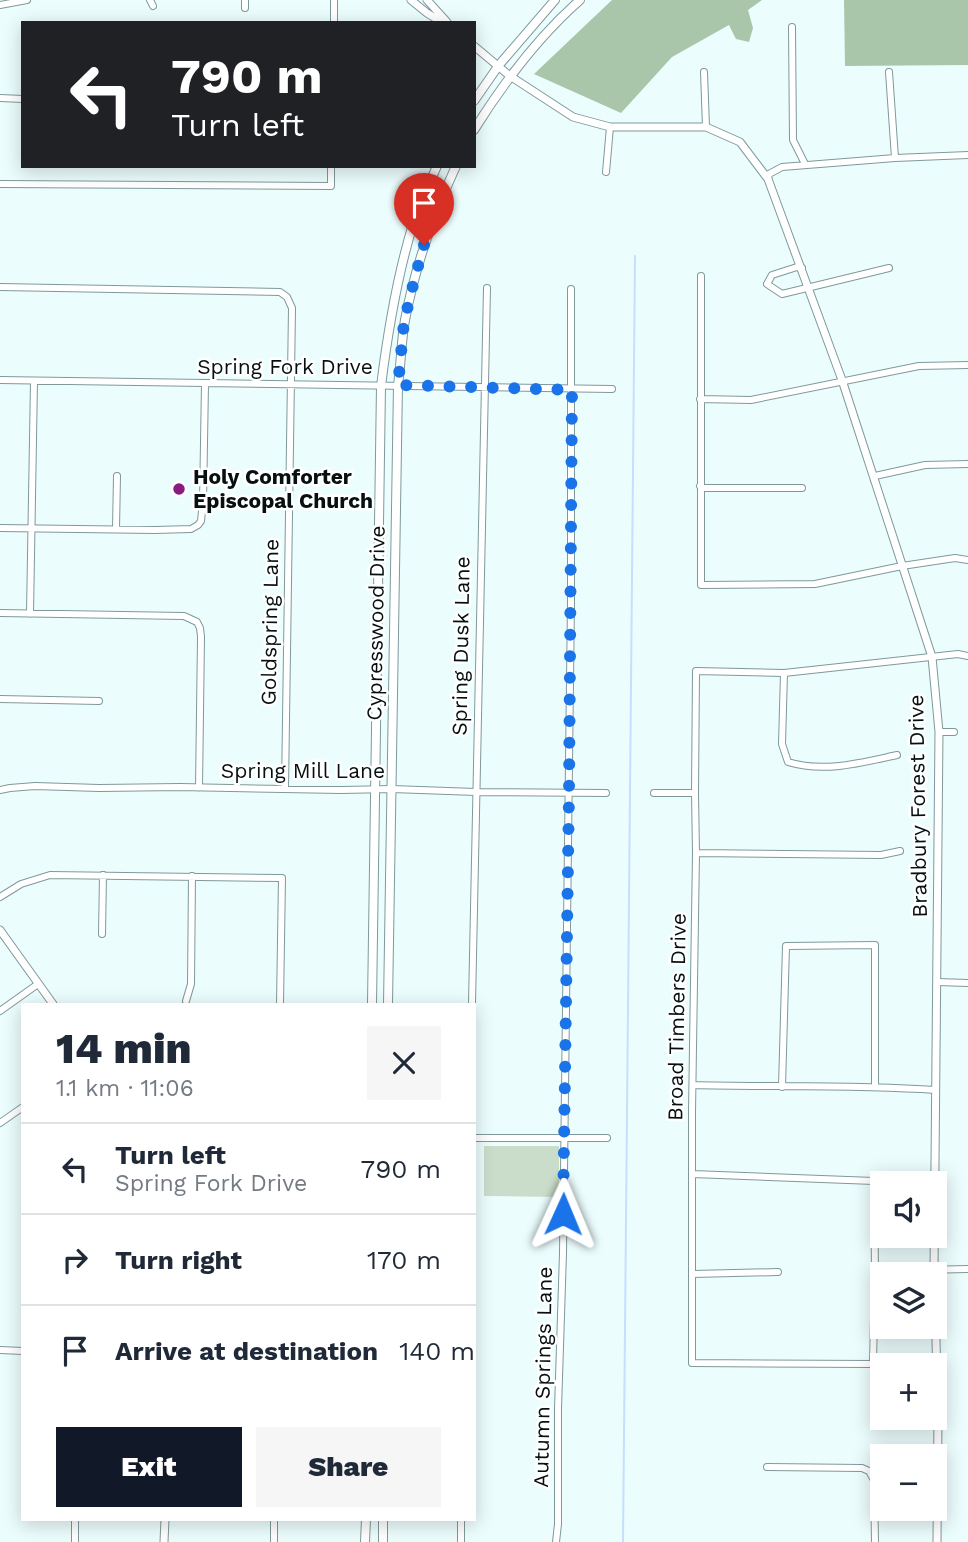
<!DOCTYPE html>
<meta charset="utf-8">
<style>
body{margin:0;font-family:"Work Sans",sans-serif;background:#f6f6f7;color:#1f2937;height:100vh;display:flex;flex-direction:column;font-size:26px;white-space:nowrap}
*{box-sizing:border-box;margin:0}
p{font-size:23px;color:#747a83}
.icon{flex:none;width:38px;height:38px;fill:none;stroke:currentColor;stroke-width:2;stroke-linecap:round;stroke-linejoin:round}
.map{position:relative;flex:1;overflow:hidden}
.panel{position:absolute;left:21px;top:1003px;width:455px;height:518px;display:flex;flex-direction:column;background:#fff;border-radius:0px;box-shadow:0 4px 18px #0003}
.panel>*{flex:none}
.banner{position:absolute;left:21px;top:21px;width:455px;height:147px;border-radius:0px;box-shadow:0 4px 18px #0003;background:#202124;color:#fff;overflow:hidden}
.tools{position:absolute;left:870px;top:1171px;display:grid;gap:14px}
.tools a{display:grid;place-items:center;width:77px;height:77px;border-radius:0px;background:#fff;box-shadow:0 4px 18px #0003;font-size:35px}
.pin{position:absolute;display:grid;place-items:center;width:60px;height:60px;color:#fff;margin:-72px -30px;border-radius:50% 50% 50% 0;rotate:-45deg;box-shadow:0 0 7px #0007}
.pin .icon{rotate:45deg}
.me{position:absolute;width:77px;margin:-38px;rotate:1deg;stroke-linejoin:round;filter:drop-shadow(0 0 5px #0008)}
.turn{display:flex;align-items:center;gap:24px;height:147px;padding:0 35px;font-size:32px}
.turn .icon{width:91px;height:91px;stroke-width:2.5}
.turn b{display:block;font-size:49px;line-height:60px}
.round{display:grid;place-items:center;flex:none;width:74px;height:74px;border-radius:0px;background:#f6f6f7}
.head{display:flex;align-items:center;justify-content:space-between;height:119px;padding:0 35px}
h1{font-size:42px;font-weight:800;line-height:52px}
.button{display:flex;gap:14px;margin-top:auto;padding:14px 35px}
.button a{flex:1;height:80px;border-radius:0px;background:#111827;color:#fff;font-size:28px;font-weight:800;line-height:80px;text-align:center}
.button a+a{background:#f6f6f7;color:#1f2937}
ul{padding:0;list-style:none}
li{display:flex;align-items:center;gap:21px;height:91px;padding:0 35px;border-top:2px solid #e0e1e3}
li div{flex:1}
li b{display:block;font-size:26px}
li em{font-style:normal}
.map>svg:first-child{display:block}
</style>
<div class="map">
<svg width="968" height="1542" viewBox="0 0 968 1542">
<rect width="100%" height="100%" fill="#ecfdfe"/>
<path fill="#caddcb" d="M484 1146H559V1197L484 1196Z"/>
<path fill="#a9c6aa" d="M612 0H762L748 10 753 28 749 42 736 39 729 25 672 57 621 113 534 74Z
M844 0H968V65L845 66Z"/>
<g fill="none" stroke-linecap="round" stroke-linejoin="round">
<path stroke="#c5dffd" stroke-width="2" d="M623 1542 635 256"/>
<g stroke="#7f999b" stroke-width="8">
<path id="minor" d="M150 0 153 6
M245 0V8
M0 5 27 0
M334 23V0
M792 27 793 140 805 164
M704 72 706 127
M889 72 895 158
M0 98 23 99
M606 172 610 127
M768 179 769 174 782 167 895 158 968 155
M0 184 331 186V166
M802 268 797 267 772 275 767 284 782 294 889 268
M701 276V585L815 584 902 566 955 558 968 560
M0 287 280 292 287 297 292 308 285 789
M0 380 612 389
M700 399 751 400 919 366 968 365
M874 480 875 476 925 465 968 464
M700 486 701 488H802
M0 528 155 530 191 529 198 525 201 521 203 501 205 384
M116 529 117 476
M0 613 184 616 197 622 200 628 201 637 199 788
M30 614 34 381
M784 673 782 744 788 762C824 773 860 763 897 755
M0 699 99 701
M939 732H954
M0 790 10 788 35 786 99 788 180 787 341 790 392 789 476 792 606 793
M654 793H695
M696 853 881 855 900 851
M0 897 21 884 50 875 282 878 280 1004
M102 934 103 875
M937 982 968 983
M186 1001 191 984 192 876
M472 1004 487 288
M0 1011 38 984
M693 1085C773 1087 854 1085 935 1090
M782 1087 786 946 875 945V1086
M0 1123 23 1107
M474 1138H607
M693 1174 874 1181 875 1271 873 1364 692 1363V1112L696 853 695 793 696 671 784 673 958 654 968 656
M875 1271 968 1269
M693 1274 778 1272
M0 1350 23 1351
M767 1467 862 1468 869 1471 874 1480 875 1542
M75 1542V1519
M274 1542V1519
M461 1542V1519
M556 1542 558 1524V1409L563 1253 571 600V289"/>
</g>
<g stroke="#7f999b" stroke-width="9">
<path id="tertiary" d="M411 0 427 13 443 23
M427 0 447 22
M474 46 510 76 573 117 610 127H706L740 142 768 179 842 380 932 657 939 732 934 1270 938 1413 937 1542
M0 930 53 1004
M164 1542 165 1519"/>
</g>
<g stroke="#7f999b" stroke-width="10">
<path id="secondary" d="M474 101 499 65 555 0
M474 130C504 82 538 37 580 0
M372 1004 381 386C388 330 397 275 414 221 421 203 429 184 437 166
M388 1004 398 385C401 364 401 342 405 320 415 267 433 216 456 166
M365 1542 366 1519
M383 1542V1519"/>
</g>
<use href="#minor" stroke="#fff" stroke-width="6"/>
<use href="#tertiary" stroke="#fff" stroke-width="7"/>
<use href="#secondary" stroke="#fff" stroke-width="8"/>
</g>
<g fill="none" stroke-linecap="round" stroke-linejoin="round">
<path stroke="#1a73e8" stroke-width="12" stroke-dasharray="0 21.6" d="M424 245 415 277 404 322 398 385 572 390 569 793 563 1214"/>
</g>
<circle fill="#891c81" stroke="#fff" stroke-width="2.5" cx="179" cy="489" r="7"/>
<g text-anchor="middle" stroke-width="5" stroke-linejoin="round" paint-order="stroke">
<g font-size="21" fill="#061010" stroke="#fff">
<text x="285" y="374">Spring Fork Drive</text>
<text transform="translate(270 622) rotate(-89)" y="7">Goldspring Lane</text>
<text transform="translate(376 623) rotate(-89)" y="7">Cypresswood Drive</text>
<text transform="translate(461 646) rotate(-89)" y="7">Spring Dusk Lane</text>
<text x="303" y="778">Spring Mill Lane</text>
<text transform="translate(918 806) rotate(-91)" y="7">Bradbury Forest Drive</text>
<text transform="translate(677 1017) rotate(-89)" y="7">Broad Timbers Drive</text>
<text transform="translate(543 1377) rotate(-89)" y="7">Autumn Springs Lane</text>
</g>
<g font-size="21" font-weight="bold" fill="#061010" stroke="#fff" text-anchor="start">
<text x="193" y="484">Holy Comforter<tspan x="193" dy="24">Episcopal Church</tspan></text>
</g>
</g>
</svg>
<div class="tools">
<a><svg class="icon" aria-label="sound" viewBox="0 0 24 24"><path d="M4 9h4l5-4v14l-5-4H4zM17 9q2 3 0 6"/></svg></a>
<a><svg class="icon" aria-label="layers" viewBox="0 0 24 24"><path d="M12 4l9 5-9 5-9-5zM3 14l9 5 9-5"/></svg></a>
<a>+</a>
<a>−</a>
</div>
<div class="pin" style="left:424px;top:245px;background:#d93025"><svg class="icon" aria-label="arrive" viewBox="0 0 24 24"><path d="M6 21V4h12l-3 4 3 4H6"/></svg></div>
<svg class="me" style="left:563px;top:1214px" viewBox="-20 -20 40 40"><path d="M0-17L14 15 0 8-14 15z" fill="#1a73e8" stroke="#fff" stroke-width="4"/></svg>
<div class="banner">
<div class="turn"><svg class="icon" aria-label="left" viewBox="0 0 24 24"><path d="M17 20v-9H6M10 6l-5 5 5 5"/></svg><div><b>790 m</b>Turn left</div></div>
</div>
<section class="panel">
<div class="head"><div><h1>14 min</h1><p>1.1 km · 11:06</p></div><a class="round"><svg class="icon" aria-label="close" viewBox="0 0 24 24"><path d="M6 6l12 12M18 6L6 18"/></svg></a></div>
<ul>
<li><svg class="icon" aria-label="left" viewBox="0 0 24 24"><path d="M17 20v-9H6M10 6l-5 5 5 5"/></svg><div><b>Turn left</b><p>Spring Fork Drive</p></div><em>790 m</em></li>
<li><svg class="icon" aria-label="right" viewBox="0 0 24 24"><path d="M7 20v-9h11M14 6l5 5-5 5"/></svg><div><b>Turn right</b></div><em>170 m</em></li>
<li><svg class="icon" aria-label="arrive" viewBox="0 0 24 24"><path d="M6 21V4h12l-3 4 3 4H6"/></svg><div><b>Arrive at destination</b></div><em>140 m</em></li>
</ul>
<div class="button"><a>Exit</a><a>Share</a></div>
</section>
</div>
